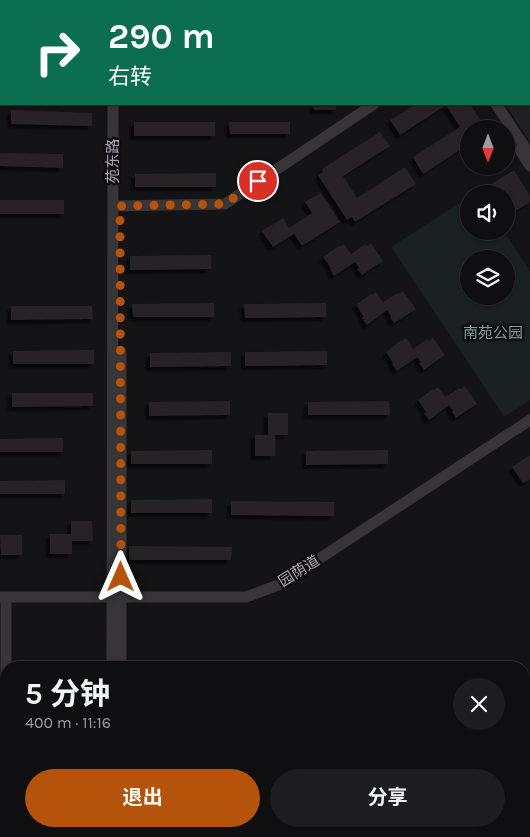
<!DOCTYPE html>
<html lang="zh">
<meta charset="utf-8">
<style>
body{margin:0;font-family:Karla,"Noto Sans SC",sans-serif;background:#1d1c1e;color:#f1f3f6;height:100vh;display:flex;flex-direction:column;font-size:19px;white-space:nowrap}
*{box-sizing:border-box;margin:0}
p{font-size:16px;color:#9b9c9f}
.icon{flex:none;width:28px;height:28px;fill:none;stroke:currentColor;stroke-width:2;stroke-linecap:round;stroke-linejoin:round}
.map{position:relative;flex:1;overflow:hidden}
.drawer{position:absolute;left:0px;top:661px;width:530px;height:176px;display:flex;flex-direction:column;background:#0f0e10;border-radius:20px 20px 0 0;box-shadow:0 1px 4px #0004,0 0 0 1px #2f2e30}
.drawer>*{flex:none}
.guide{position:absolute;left:0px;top:0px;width:530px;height:105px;box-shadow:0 1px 4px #0004,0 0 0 1px #2f2e30;background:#0b6e4f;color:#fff;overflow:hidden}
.needle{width:32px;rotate:180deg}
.fabs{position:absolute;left:460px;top:120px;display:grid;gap:10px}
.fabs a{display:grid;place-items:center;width:55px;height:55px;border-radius:50%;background:#0f0e10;box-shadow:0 1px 4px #0004,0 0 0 1px #2f2e30;font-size:25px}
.pin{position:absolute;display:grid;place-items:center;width:42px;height:42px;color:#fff;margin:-21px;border:2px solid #fff;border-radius:50%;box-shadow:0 1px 5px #0007}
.me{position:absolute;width:55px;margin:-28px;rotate:0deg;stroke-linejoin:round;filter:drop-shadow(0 0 4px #0008)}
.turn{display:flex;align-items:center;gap:18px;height:105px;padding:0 25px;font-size:22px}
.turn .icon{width:65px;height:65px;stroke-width:2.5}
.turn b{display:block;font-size:35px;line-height:42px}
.round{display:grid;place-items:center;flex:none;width:52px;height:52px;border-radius:26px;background:#1d1c1e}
.summary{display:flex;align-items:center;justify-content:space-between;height:85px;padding:0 25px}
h1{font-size:30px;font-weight:700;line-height:38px}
.button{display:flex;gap:10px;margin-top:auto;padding:10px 25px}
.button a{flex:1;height:58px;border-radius:30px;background:#b45309;color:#fff;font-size:20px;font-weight:700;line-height:58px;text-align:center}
.button a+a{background:#1d1c1e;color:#f1f3f6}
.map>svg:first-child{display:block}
</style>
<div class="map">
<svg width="530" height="837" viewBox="0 0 530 837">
<defs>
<filter id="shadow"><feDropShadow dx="-4" dy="4" stdDeviation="1" flood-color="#0009"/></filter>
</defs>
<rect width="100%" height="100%" fill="#141315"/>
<path fill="#212022" d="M530 13V142L505 104H529V14Z"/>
<path fill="#1a1f1f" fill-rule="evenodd" d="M469 197V231H504L530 271V400L504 417 391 247ZM469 259H506V296H469Z"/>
<path fill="#252426" filter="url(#shadow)" d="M314 104H336V110H314Z
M416 104H470L485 127 482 129H469V144L423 174 413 157 460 127 446 105 400 135 390 120Z
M11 110 92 113V126L11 124Z
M134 122H215V136H134Z
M229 122H290V134H230Z
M380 132 390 146 343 176 357 198 405 167 416 184 355 222 352 217 347 220 318 175 323 172 322 169Z
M0 153 63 154V168L0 166Z
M514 170 530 196V202L509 215 506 211V194H495L490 185Z
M216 173V187H135V174Z
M321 193 340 222 302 246 294 234 273 247 262 231 283 218 289 228 312 213 305 202Z
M0 200H64V214H0Z
M371 243 383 261 362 275 357 269 359 268 355 262 334 276 330 269 331 268 323 257 339 246V247L344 244 351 254 365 244 367 246Z
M211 255V269L130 270V256Z
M403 291 416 309 394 323 390 317 391 316 387 310 367 325 362 318 364 317 356 305 371 294 372 295 376 292 383 302 398 293 399 294Z
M214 303V317H133L132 304Z
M326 303V317L245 318 244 304Z
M11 306H92L93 319 11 320Z
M406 338 413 349 427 339 429 341 433 338 445 355 424 370 419 363 421 362 417 357 397 371 392 364 393 363 386 352 401 340 402 341Z
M94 350V364H13V351Z
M327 351V365L245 366V352Z
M231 352V366L150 367V353Z
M465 386 477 404 456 418 452 412 453 411 449 405 429 420 424 413 426 412 418 400 433 389 434 390 438 387 445 397 460 388 461 389Z
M12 393H93V406L12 407Z
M230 401V415L149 416V402Z
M389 401 390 415H308V402Z
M268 413H288V435H275V456H255V435H268Z
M63 438V452H0V439Z
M212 450V464H131V451Z
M388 450V464L306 465V451Z
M530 455V479L523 483 512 467Z
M65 480V494H0V481Z
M212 499V513H131V500Z
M231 501 334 502V516L231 515Z
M71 521H92L93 541H72V554H50V534H71Z
M0 535H22V555H1Z
M129 546 232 547 231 560H129Z"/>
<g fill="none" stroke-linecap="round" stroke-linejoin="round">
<path stroke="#383539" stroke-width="11" d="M113 0V1
M429 0V1
M528 1 530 0
M496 104 530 155
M520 150 530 166
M113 206 225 204 374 104
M121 352V668
M0 597H246L281 584 530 420
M112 668 113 104
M6 737V597
M113 831V837
M122 831V837
M511 837V831"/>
<path stroke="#555158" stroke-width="15" d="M524 736H530
M0 737H6
M524 754H530
M0 758H6"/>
</g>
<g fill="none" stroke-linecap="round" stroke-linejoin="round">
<path stroke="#b45309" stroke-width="9" stroke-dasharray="0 16.2" d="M121 577 120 206 225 204 258 181"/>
</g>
<g text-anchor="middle" stroke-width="5" stroke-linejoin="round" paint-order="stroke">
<g font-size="15" fill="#ada7b3" stroke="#0f0e10">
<text transform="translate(113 161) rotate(-90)" y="5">苑东路</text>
<text transform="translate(299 571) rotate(-32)" y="5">园荫道</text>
</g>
<g font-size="15" fill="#809c99" stroke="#0f0e10">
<text x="493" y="338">南苑公园</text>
</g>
</g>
</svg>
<div class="fabs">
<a><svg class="needle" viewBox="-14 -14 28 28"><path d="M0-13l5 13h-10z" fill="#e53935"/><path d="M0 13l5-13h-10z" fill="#9b9c9f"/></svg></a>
<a><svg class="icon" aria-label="sound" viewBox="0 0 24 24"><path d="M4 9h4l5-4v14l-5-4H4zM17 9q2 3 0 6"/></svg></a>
<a><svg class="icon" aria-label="layers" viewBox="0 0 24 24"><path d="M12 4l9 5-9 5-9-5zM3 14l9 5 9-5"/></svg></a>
</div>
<div class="pin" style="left:258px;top:181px;background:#d93025"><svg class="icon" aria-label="arrive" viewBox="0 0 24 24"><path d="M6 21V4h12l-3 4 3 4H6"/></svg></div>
<svg class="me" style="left:121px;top:577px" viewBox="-20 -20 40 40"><path d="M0-17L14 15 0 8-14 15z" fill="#b45309" stroke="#fff" stroke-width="4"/></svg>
<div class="guide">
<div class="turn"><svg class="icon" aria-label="right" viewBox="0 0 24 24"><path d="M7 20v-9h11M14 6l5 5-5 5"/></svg><div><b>290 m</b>右转</div></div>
</div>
<section class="drawer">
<div class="summary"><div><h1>5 分钟</h1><p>400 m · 11:16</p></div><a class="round"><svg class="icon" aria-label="close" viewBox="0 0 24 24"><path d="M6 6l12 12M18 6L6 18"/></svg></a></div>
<div class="button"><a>退出</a><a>分享</a></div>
</section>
</div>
